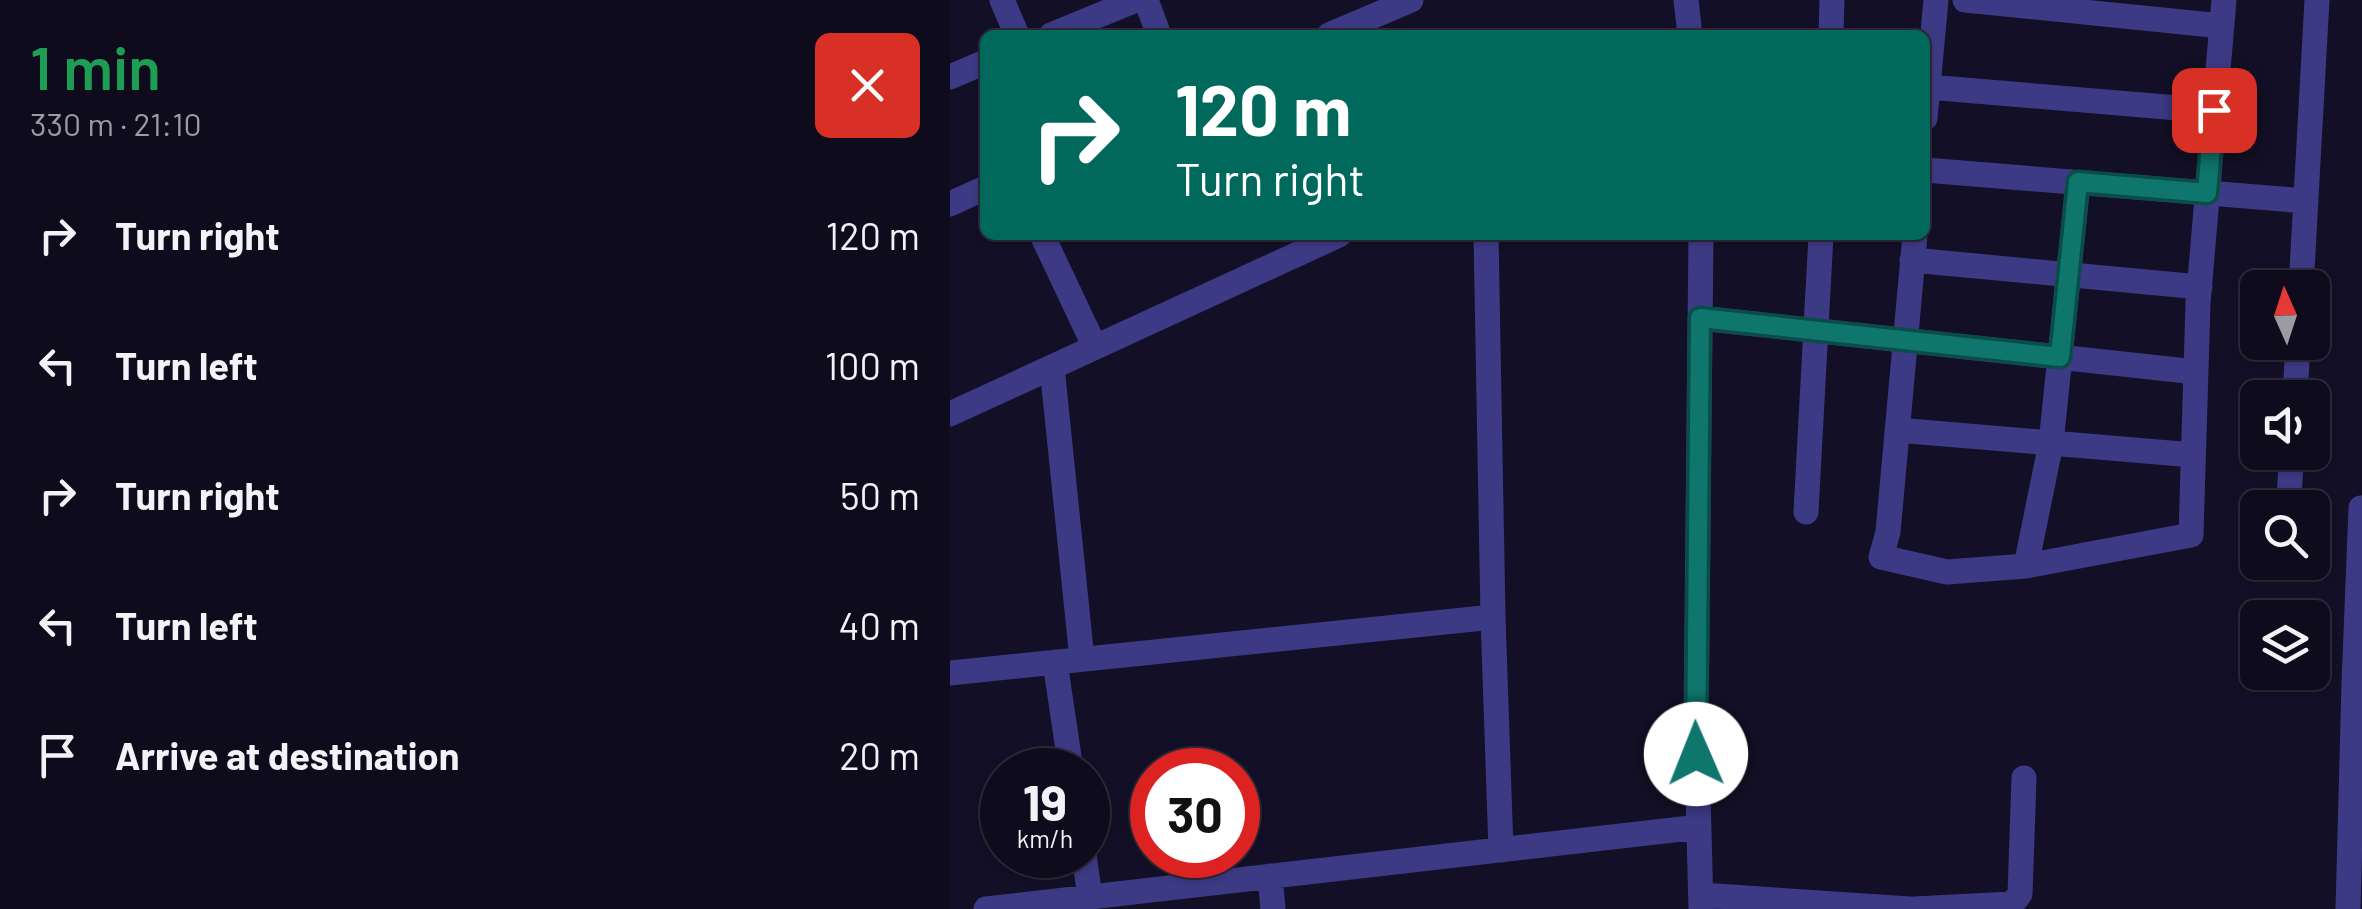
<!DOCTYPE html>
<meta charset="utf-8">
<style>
body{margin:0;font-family:Barlow,sans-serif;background:#171425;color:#f1f3f6;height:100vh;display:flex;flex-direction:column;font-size:38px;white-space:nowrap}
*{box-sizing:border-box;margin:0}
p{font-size:32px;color:#9b9ba3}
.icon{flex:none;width:55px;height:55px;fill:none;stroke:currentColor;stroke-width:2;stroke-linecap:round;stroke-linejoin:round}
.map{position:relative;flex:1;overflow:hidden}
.details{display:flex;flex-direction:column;background:#0e0b1c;width:950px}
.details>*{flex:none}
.hud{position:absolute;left:30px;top:30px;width:950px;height:210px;border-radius:15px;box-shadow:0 2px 8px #0004,0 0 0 2px #2e2b3b;background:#00695c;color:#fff;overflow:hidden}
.needle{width:65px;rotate:357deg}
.tools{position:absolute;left:1290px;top:270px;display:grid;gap:20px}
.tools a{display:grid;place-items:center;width:90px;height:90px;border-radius:15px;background:#0e0b1c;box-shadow:0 2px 8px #0004,0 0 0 2px #2e2b3b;font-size:50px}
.speed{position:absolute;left:30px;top:748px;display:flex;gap:20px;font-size:50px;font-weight:700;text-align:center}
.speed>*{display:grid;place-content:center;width:130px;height:130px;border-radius:50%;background:#0e0b1c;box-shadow:0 2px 8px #0004,0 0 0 2px #2e2b3b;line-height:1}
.speed small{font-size:25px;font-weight:400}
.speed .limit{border:15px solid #d22;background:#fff;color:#111}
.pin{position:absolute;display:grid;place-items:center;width:85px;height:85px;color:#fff;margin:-42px;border-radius:20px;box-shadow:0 5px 15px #0006}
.me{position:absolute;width:110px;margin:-55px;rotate:359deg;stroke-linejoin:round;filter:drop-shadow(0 0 8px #0008)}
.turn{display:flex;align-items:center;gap:35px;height:210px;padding:0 30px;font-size:45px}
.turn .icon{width:130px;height:130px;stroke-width:2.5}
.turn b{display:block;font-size:70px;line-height:85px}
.round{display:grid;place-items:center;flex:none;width:105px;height:105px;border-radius:15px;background:#171425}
.headline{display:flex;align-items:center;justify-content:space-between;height:170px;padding:0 30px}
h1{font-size:60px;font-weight:600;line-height:75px;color:#1e9e55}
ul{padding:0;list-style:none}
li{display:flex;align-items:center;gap:30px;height:130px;padding:0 30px}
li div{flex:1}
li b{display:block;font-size:38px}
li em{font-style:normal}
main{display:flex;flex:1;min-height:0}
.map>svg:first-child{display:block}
</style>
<main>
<section class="details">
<div class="headline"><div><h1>1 min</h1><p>330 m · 21:10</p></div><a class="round" style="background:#d93025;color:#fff"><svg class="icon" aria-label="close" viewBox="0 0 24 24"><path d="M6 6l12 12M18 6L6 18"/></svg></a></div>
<ul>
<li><svg class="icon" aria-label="right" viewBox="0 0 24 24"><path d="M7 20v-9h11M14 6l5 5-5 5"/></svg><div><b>Turn right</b></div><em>120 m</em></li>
<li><svg class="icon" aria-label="left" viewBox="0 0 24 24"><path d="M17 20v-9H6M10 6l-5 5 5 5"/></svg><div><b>Turn left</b></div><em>100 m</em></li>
<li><svg class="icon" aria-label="right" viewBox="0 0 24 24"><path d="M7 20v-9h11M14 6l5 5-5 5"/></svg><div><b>Turn right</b></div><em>50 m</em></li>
<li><svg class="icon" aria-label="left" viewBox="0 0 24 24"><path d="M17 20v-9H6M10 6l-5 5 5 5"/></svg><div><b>Turn left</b></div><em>40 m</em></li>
<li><svg class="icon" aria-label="arrive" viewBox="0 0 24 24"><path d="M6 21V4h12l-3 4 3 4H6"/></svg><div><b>Arrive at destination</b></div><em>20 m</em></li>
</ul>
</section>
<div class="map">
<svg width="1412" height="909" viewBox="0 0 1412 909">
<rect width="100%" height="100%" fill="#130f26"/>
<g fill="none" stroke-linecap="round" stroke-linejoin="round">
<path stroke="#3d3a85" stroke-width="25" d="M52 0 67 35
M196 0 209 35
M736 0 740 35
M1015 0 1272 26
M101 35 186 0
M379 35 461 0
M881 35 882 0
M0 77 35 62
M978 87 1264 111
M975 118 986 0
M975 170 1356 201
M0 204 35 188
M92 235 145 347
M751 235 746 717 751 909
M965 235 938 532 931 557 997 572 1076 566 1241 535 1248 303 1274 0
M962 260 1250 287
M1351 288 1367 0
M750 318 1246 372
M102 367 132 659
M1345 398 1348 342
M0 414 389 235
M947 430 1243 455
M1339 496 1342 452
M1411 508 1404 684H1412
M856 512 871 235
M1076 566 1101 443 1128 183
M543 617 551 850
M105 662 121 770
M0 673 543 617 536 235
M134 855 140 897
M320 876 323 909
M751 895 960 909
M36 909 749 827
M964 909 1062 904 1070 894 1074 778
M1398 909 1404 684"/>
</g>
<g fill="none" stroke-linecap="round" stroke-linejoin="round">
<g stroke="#0a4d48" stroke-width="25">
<path id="route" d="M746 754 750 318 1110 357 1128 182 1257 193 1264 110"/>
</g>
<use href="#route" stroke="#0f766e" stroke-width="18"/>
</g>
</svg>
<div class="tools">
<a><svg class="needle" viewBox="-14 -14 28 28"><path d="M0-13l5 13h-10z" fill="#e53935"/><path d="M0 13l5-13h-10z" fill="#9b9ba3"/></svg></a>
<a><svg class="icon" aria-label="sound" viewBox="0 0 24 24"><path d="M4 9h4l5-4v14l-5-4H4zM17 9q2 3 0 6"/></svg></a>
<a><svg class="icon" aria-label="search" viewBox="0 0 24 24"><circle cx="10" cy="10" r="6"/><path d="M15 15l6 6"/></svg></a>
<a><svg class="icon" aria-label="layers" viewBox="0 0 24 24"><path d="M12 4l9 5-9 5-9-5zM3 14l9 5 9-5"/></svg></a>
</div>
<div class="speed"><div>19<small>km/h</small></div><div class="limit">30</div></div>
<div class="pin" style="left:1264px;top:110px;background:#d93025"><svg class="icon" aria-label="arrive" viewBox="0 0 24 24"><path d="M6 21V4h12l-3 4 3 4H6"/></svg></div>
<svg class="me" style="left:746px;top:754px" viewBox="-20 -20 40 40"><circle r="19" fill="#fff"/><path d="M0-13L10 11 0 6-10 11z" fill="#0f766e"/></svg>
<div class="hud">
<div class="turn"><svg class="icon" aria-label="right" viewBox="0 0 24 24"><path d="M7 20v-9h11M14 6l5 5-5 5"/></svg><div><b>120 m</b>Turn right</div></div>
</div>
</div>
</main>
